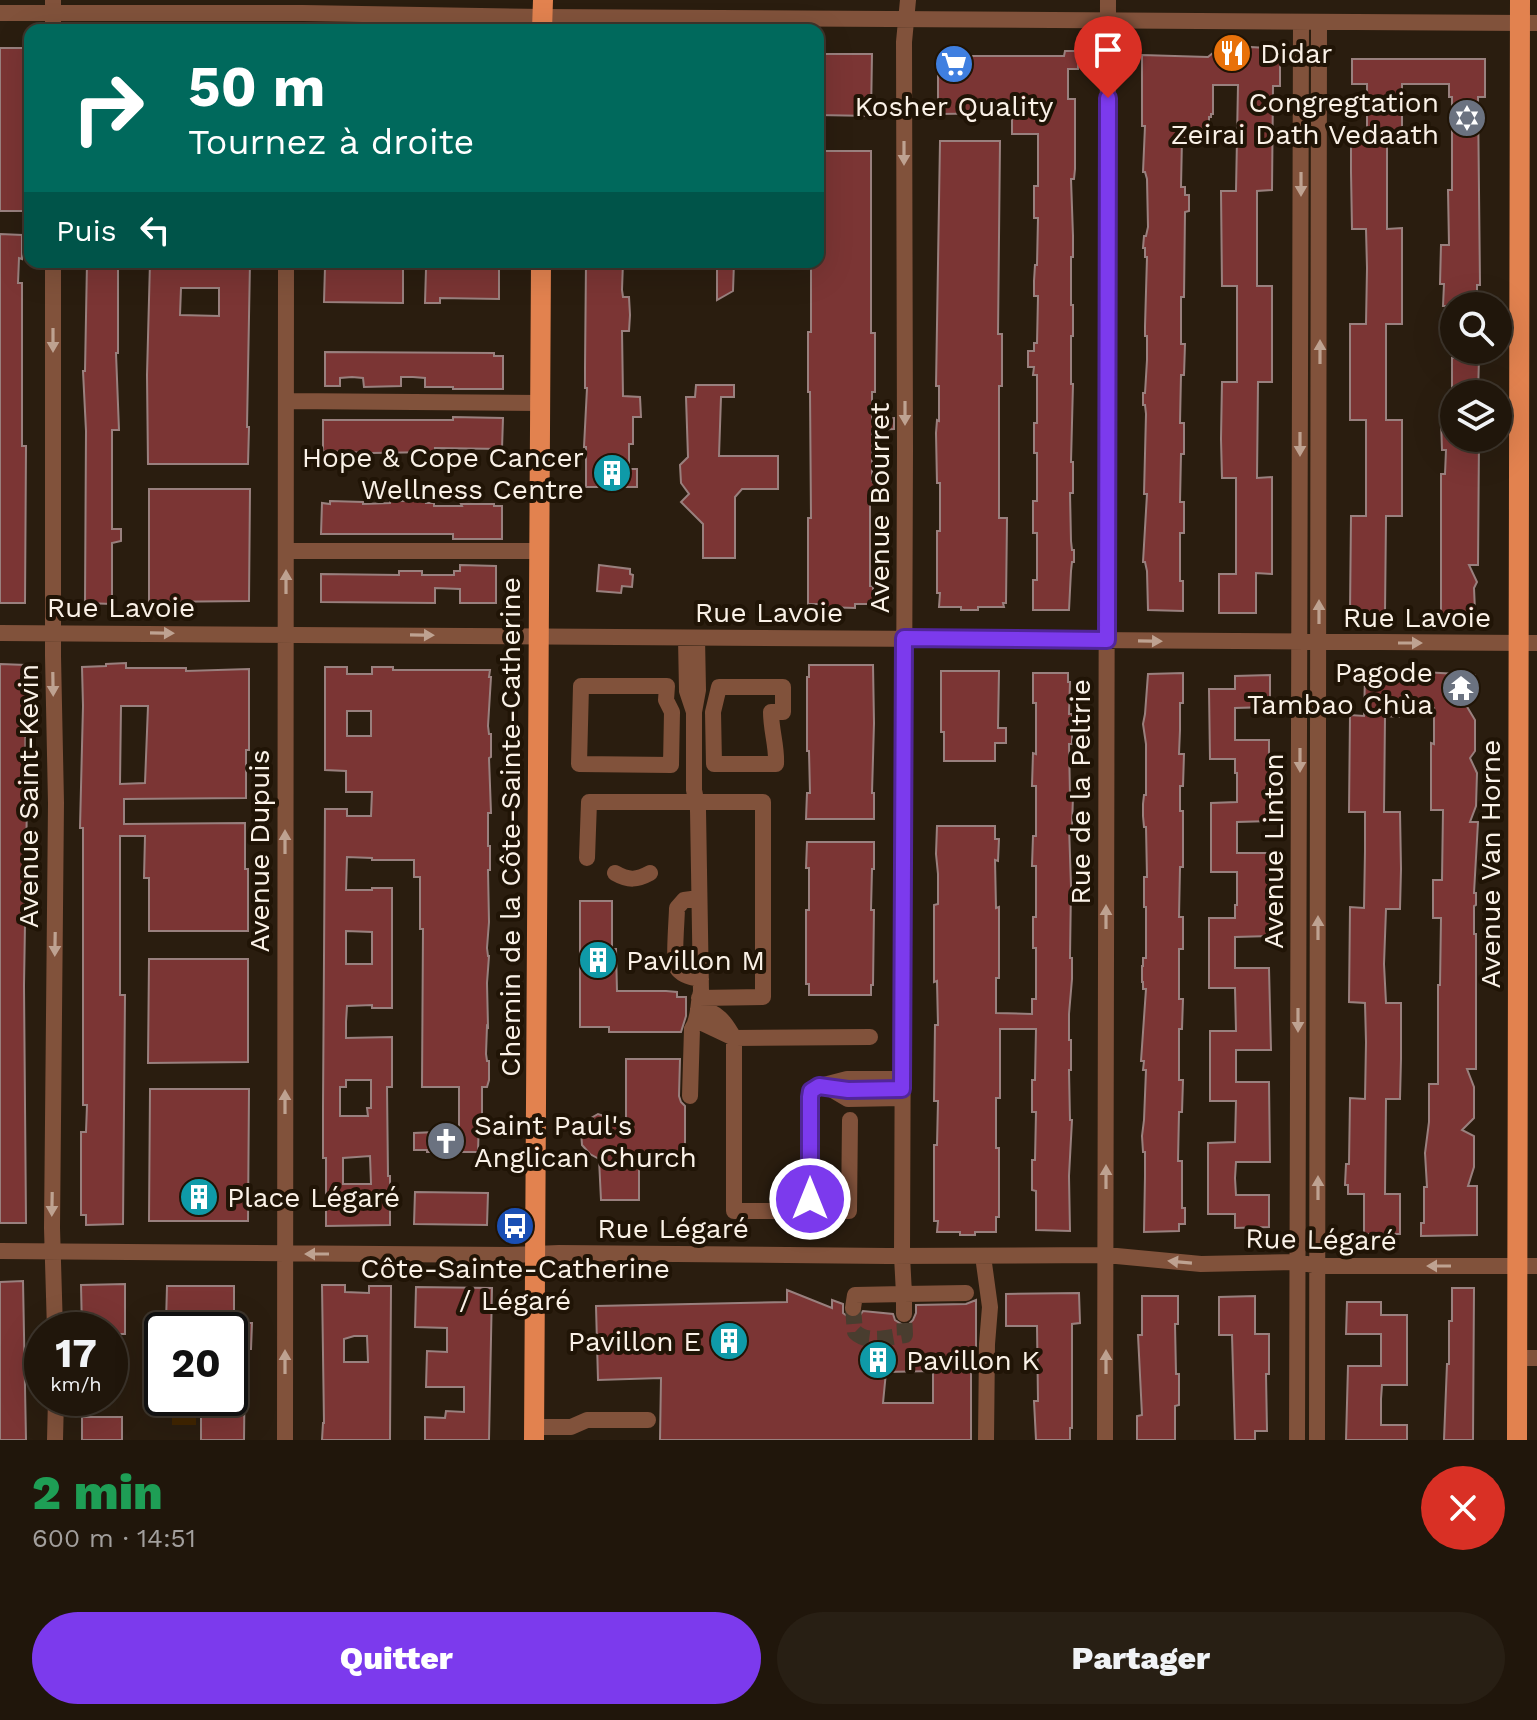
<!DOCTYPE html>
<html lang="fr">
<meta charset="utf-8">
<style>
body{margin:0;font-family:"Work Sans",sans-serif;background:#281f14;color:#f1f3f6;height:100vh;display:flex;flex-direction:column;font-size:30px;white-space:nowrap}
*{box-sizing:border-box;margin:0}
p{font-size:26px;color:#a29f9d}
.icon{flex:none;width:44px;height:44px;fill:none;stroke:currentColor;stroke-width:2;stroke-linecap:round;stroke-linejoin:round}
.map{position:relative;height:1440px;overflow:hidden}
.side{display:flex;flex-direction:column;background:#20160b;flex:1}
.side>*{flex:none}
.top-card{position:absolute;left:24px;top:24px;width:800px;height:244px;border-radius:16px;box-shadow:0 8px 32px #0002,0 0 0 2px #3d352c;background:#00695c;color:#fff;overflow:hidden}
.tools{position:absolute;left:1440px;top:292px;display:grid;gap:16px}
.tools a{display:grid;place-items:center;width:72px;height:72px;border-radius:50%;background:#20160b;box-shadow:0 8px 32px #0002,0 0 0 2px #3d352c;font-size:40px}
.speed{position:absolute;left:24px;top:1312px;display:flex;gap:16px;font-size:40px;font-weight:700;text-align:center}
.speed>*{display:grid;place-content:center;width:104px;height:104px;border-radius:50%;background:#20160b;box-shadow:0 8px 32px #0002,0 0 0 2px #3d352c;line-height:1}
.speed small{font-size:20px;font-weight:400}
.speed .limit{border:4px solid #111;border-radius:12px;background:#fff;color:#111}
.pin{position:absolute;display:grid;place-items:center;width:68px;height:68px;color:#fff;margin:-82px -34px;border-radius:50% 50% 50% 0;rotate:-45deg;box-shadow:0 0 8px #0007}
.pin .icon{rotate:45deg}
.me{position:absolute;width:88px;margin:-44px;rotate:0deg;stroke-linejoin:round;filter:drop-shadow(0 0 6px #0008)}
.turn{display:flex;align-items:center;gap:28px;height:168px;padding:0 32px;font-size:36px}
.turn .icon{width:104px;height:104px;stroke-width:2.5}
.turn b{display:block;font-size:56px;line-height:68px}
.then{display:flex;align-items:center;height:76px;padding:0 32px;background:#0003;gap:16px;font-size:30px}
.round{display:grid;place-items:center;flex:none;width:84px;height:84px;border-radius:42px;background:#281f14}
.headline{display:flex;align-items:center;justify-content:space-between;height:136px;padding:0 32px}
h1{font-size:48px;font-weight:800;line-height:60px;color:#1e9e55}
.primary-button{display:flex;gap:16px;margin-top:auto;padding:16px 32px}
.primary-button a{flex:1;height:92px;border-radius:48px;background:#7c3aed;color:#fff;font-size:32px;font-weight:800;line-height:92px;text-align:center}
.primary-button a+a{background:#281f14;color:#f1f3f6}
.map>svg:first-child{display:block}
</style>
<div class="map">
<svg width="1537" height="1440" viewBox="0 0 1537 1440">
<rect width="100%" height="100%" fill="#2a1d0f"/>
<path fill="#412500" d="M172 1398H196V1425H172Z"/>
<path fill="#7b3534" stroke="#99807e" stroke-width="2" fill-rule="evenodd" d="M1220 47H1238L1244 55 1251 47 1266 48 1265 58H1280V86H1273L1272 190 1257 191V286H1272V382H1258L1257 478 1272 477V574L1256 573V613H1219V574H1236V478H1222L1221 439 1222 382H1237V286H1222L1221 191H1236L1238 85H1213V114H1211V117H1209V138H1182L1181 187H1185V195H1189V211L1185 212 1184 297H1181V344H1185L1184 375H1181L1180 423H1184V454H1181L1180 502H1184V533H1180V581H1183V611L1148 610 1147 571 1145 562H1143L1147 494H1144L1146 414 1145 405H1143V393H1145L1147 360V336H1145V326L1147 257H1145V248H1143L1144 236H1146L1148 227 1147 179 1145 172H1143L1145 126H1142V55L1208 57Z
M0 48H26L25 211H0Z
M1065 51H1078V69H1068V99H1075V169L1074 179H1071L1073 236V257H1071V305H1073V336H1071V384H1073L1071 462H1073V493H1070L1071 541 1072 550H1074V562H1072L1071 571 1069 610H1033V580H1037V533H1033V501H1037V453H1034V423H1037V375H1033L1034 367H1028V351H1034V343H1037L1038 296H1034V281L1035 265H1037L1038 218H1034V186H1038V134H1012V113L938 114V56H1064Z
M818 54H872L871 116 818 115Z
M1352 59H1485V97H1478L1480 285H1477V306H1443L1444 284H1440L1441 245H1449L1448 190H1452V97H1449V84H1402V133H1387V229L1402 228V324H1386V420H1402V516H1386L1385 613 1350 612 1351 516H1366V420H1350V324H1366L1367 268 1366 229H1352L1351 172V133H1367V84H1352Z
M940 141H1000L998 334H1002V386H999V518H1007L1006 603H1003L1004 607H978V610H961V607H939L940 593H937V531H940V483H937L936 433 937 420 939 421V386H936Z
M818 151H871V333H875V392H872V419L894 418V429L872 430V481H875V495H872V499H870V586H873V600H870V604H855V608L823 607V604H808V518H811L810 392H808V332H811V262H818Z
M0 234 22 235V259L19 258 18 283H22V446H26L25 603H0Z
M87 262H118V353H116L119 430H112V529H121V541L112 543V604L85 603 86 431 83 371H85Z
M150 262H250L247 427H249L248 464H148L147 375ZM181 288H219V316L180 315Z
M586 262H623L622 290 623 297H629L630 315 629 331H622L623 396 640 397 641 417H633V444H629V469H637V487H586V447H584L587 388H585V368Z
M717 262H734L733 291 717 300Z
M325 267 403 269V303L324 302Z
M450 268H499V299L440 298V303H425L426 269H450Z
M325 352 494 353V356H503V389H453V387H425V378L413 377H401V386L364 387 363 378 352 377 340 378V386H325Z
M1452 358H1479L1478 394H1452Z
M696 385H734V397H721L719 456H778V489H742L735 497V558H703V524L681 502 689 494 681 483 680 465 688 457 686 397H695Z
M453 417 503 418 502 449 435 448V452L371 453 323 451V420H453Z
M1441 420H1454V438H1479L1478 565H1469L1477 582 1474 588 1475 611 1478 617 1468 619 1441 617V474H1445L1446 450H1442Z
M149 489H250L249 601 149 602Z
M330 501 363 502V504L390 503V501H426V503H434V506H462L461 504H494V506H502V539H453V534H321L322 503 330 504Z
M460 565 496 566V603H460V589L435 588V603L321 602V574L399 575V571H422V575H454V571H460Z
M599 565 630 569V574L633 575 632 587 622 586 621 593 597 591Z
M126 663V668H186V671L249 669V750H246V798L124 799V824L245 823V869H248V931H149V878H144L145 836H120V995H125L123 1224 86 1225V1215H81V1132H86L87 1105H83V828H80L83 706 82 667 106 666V664ZM121 706H148L145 783 120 784Z
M0 664 26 665 25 800H27L24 986 26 1223H0Z
M809 665H873L874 723 872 793H874V819H806L807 793H810L809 751H807V677H809Z
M325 667H347V674H372V667H393V670H490L489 677H491L488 726 489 734H491V757L489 758 491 813H488V846H490V870H488L489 922 487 948 488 956H489L487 983 488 1027 487 1026 486 1054 487 1061H489V1080L487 1087H482V1118H479L478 1152H427V1150H414V1133L459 1131V1087H422L423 929H420V877H414V860H372V858L347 857 346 890H372V888H392V1008H372V1005L347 1006 346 1022V1038L392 1037V1087H387L388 1176H390V1225L326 1226V1158H323V1108L325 809H347V816H371L372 792H346V771L325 770ZM347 711H371V736H347ZM346 931 372 932V964H346ZM346 1080H371V1108H367L368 1116H340V1087H346ZM370 1156 371 1184H343V1158Z
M941 671H999L998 728H1006V743H995V761H944V732H941Z
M1423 672 1475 675V700H1463L1475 720V751L1470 758 1477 773 1476 806 1470 822H1478L1474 893H1476V905L1474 906V934H1476V1069H1467L1474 1087V1118L1462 1130 1474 1136V1167L1468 1186H1477V1235L1421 1236V1223H1424V1187H1427L1425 1153 1429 1122V1084H1438V985H1440L1441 918H1433V880H1442L1443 810H1431V743L1434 744V708H1400L1399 717 1385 716 1384 812H1400L1401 869 1400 909H1386L1384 964 1386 1003H1401V1059L1400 1099H1386L1385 1194H1400V1234H1364V1194H1348V1185H1345L1346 1164H1349L1350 1098 1365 1099 1366 1042 1365 1003 1349 1002 1350 907 1364 908 1365 851V812H1349L1350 715 1364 716 1365 676 1419 677V675H1423Z
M1033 673H1068V682H1070L1069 714H1072V744H1069L1070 795 1073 796 1072 826H1069L1071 886 1070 958H1072V979L1069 1014V1040H1071V1070H1069L1070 1120H1072L1069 1176 1070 1231 1036 1230V1191L1032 1190V1160H1035L1036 1112H1032V1080H1035L1036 1029H1000V1098H996V1148H999V1217H996V1232H975V1235H960V1232H937L938 1221H934V1145H937L938 1101H934L935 1025H938L937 981 934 982V905L938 904V874L936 854 937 826H995V839H999L998 861 995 860 996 908 999 907V978H996V1013L1032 1014V999H1036V948H1033V917H1036V866H1032L1033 836H1036V786H1032L1033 753 1036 754V703H1033Z
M1183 673V703H1180V730L1179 754H1184L1183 786H1180V811H1183V867H1180L1179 917H1183V949H1179V999H1183L1182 1029H1179V1080H1183L1182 1112H1179L1178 1161H1182V1208H1185V1224H1179V1231L1144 1232 1145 1176V1152H1143L1142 1136 1144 1120 1146 1070H1143L1144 1061H1141L1146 989H1143V982H1142V966H1143V958H1146V907H1144V877H1147L1146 827H1144L1143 816V804L1144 795H1146V744L1143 724 1145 714 1148 674Z
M1270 675V707L1235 708V740H1269V789H1272V821L1237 822V853H1271V886H1269L1270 936 1235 937V968H1269L1271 1050H1236V1082H1269L1270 1162H1236L1235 1178 1236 1195H1269V1227L1235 1228V1214H1208V1143L1235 1142 1236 1101H1210V1031H1236L1235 988H1209V918H1235V905H1237V872H1211V803L1237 802V773H1235V759H1210L1209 689H1235V676Z
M807 842H874V869H872L871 910H874L873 985H871V995H809V984H806V910H809V868H806Z
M580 901H612V949H616L617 991H666L677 992V997H686V1016L681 1032H609V1027H580Z
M149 959H248V1062L148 1063Z
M626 1059H680L679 1096 681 1102 685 1106V1156H639V1200H601L599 1159 590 1154 582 1145 581 1131 586 1121 598 1114 626 1123Z
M150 1089H249L248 1221H149Z
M415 1192 488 1193 487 1225 414 1224Z
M23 1281 26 1440H0V1282Z
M125 1284V1334H110V1330H82L81 1285Z
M322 1285H345V1292L369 1293V1286H391L390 1440H322L323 1423H324ZM354 1336H367L368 1362H344V1339Z
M167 1286H234V1323H252L251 1349H245L244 1440H201V1398H230V1330H201V1323H166Z
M416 1287 492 1288 489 1440H425V1417L445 1418 446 1411 464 1412V1387H426L427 1351 447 1352V1328L415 1327Z
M1452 1288H1474L1473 1440H1444L1447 1364H1449V1321H1452Z
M787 1290 832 1308V1300L843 1304V1313L851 1319 858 1318 863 1311 893 1314 895 1320 903 1325 909 1324 913 1320 916 1313V1305L966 1304 976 1300V1348H971V1440H660L661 1378 598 1380 596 1306 787 1302ZM933 1371V1403H883L886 1372Z
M1079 1293 1080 1323 1072 1324V1428H1070V1440H1036L1034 1401H1038L1037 1326H1006V1294Z
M1142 1296H1178V1324H1175L1176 1374H1179V1405L1175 1406V1440H1137V1416L1142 1415 1138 1335H1142Z
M1255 1296V1334H1269V1374H1266L1267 1431H1255V1440H1235L1232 1335H1219V1297Z
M1347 1302H1381V1315H1407V1385H1382L1381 1399V1425H1407V1440H1346L1348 1366H1381V1334H1346Z
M82 1417H122V1440H82Z"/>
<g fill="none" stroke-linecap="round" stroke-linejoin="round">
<path stroke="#493d2f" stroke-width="16" stroke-dasharray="16 8" stroke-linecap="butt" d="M853 1308 855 1332C867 1344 889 1337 905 1335L904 1314"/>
<path stroke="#81523b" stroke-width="16" d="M53 0V30
M908 0 904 42 905 451 902 1256 904 1294 966 1293
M0 13H303L542 17 1537 23
M53 262V656L56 803 52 1228 55 1330
M286 401 540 403
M286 551H539
M0 633 1537 643
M686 638 687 691 694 712 698 690 697 638
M581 686H667L666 700 672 712 671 765 579 764Z
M719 687H783V712H771C771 731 777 746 776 764H714L713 712Z
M587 858 589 802H763V997L699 998
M615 873C629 881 637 880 650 873
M699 898 684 900 677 908C677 918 673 961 677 968 681 975 693 978 701 979
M698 1009C718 1011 725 1022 734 1038
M698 1021 734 1038
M826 1086 848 1099 902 1098
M690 1096 692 1029C700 1017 697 1006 701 992L698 810 694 790V712
M850 1120 849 1211H734V1038L870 1037
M810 1199V1097L811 1091 816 1087 847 1079H902
M0 1251 512 1255 559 1253 888 1256 1106 1255 1201 1264 1297 1262 1318 1266H1537
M983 1256 990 1307 987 1344 986 1440
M853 1308 855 1295 904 1294V1314
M1517 1358H1537
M534 1427H571L587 1420H648
M55 1440 56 1398
M285 1440 286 262
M1105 1440 1108 0
M1297 1440 1301 22
M1317 1440 1319 22"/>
<path stroke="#e2824f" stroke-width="20" d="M542 30 543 0
M534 1440 541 262
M1517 1440 1520 0"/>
</g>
<defs><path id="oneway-solid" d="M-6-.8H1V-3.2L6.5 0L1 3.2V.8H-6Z" transform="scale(2)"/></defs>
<g fill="#bea291">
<use href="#oneway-solid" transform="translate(904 153) rotate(90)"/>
<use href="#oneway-solid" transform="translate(1301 184) rotate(90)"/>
<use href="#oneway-solid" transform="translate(53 340) rotate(90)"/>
<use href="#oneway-solid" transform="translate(1320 352) rotate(-90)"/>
<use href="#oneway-solid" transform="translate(905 413) rotate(90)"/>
<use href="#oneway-solid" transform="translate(1300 444) rotate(90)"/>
<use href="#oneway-solid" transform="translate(286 582) rotate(-90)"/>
<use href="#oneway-solid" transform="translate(1319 612) rotate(-90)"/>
<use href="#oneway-solid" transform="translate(162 633) rotate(1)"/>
<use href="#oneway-solid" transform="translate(422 635) rotate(1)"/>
<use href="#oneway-solid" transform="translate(1150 641) rotate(1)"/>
<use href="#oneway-solid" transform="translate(1410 643)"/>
<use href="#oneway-solid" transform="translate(53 684) rotate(89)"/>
<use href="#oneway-solid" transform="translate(1300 760) rotate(90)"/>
<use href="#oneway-solid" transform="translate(285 842) rotate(-90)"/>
<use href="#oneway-solid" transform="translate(1106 917) rotate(-90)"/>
<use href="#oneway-solid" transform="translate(1318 928) rotate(-90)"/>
<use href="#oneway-solid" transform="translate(55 944) rotate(91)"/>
<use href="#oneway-solid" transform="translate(1298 1020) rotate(90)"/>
<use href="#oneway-solid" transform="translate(285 1102) rotate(-90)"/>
<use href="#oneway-solid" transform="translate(1106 1177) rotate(-90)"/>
<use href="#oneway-solid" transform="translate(1318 1188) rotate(-90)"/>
<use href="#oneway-solid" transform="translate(52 1204) rotate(91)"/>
<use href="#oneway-solid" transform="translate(317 1254) rotate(-180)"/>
<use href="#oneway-solid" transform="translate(1180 1262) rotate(-175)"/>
<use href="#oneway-solid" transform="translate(1439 1266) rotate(-180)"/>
<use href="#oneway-solid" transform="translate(285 1362) rotate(-90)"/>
<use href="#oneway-solid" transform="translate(1106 1362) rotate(-90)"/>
</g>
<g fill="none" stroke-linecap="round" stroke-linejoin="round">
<g stroke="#51269a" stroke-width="20">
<path id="route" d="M810 1199V1097L811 1091 819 1086 848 1090 902 1089 904 638 1107 640 1108 98"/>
</g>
<use href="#route" stroke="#7c3aed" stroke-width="14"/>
</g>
<defs>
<g id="restaurant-disc" transform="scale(2)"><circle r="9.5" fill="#e8710a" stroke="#201406"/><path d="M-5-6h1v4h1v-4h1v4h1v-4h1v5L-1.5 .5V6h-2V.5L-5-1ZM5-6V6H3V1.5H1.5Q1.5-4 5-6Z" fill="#fff"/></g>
<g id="supermarket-disc" transform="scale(2)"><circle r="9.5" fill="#3f7fe0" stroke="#201406"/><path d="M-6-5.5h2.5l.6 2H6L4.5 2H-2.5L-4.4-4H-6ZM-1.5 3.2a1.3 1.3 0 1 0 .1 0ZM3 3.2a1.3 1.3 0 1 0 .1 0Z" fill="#fff"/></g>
<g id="synagogue-disc" transform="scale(2)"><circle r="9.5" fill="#6b7280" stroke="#201406"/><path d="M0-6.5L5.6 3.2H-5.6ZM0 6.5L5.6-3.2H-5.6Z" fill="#fff"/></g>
<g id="building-disc" transform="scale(2)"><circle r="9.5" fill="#0f9aa8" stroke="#201406"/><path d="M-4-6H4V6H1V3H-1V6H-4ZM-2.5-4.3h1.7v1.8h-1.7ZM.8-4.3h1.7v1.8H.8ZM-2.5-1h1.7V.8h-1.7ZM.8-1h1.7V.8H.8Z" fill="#fff"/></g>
<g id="temple-disc" transform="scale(2)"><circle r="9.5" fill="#6b7280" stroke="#201406"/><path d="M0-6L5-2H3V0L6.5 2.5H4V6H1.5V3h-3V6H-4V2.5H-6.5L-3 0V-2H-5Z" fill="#fff"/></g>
<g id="church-disc" transform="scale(2)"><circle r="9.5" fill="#6b7280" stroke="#201406"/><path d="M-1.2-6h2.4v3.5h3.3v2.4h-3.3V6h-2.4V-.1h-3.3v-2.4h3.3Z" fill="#fff"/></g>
<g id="bus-disc" transform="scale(2)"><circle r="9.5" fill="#1a4fb4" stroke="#201406"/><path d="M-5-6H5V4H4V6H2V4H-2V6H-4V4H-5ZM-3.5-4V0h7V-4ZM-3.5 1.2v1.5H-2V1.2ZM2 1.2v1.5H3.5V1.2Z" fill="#fff"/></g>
</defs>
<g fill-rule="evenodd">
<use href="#restaurant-disc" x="1232" y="53"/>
<use href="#supermarket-disc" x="954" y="64"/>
<use href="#synagogue-disc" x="1467" y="118"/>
<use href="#building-disc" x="612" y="473"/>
<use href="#temple-disc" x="1461" y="688"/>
<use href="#building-disc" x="598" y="960"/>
<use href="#church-disc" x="446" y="1141"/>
<use href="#building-disc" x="199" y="1197"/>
<use href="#bus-disc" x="515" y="1226"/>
<use href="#building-disc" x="729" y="1341"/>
<use href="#building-disc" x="878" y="1360"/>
</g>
<g text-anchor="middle" stroke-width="8" stroke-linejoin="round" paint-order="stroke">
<g font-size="28" fill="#faf1e7" stroke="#201406" text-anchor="start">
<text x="1260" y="63">Didar</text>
<text x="1439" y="112" text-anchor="end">Congregtation<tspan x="1439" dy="32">Zeirai Dath Vedaath</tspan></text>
<text x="954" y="116" text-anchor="middle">Kosher Quality</text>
<text x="584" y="467" text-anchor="end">Hope &amp; Cope Cancer<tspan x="584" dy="32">Wellness Centre</tspan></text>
<text x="1433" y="682" text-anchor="end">Pagode<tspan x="1433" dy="32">Tambao Chùa</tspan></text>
<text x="626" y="970">Pavillon M</text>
<text x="474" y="1135">Saint Paul's<tspan x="474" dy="32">Anglican Church</tspan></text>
<text x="227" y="1207">Place Légaré</text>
<text x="515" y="1278" text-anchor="middle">Côte-Sainte-Catherine<tspan x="515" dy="32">/ Légaré</tspan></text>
<text x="701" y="1351" text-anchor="end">Pavillon E</text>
<text x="906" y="1370">Pavillon K</text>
</g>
<g font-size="28" fill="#faf1e7" stroke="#201406">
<text transform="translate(879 508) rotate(-90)" y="10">Avenue Bourret</text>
<text x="121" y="617">Rue Lavoie</text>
<text x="769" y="622">Rue Lavoie</text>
<text x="1417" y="627">Rue Lavoie</text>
<text transform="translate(1080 792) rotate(-90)" y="10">Rue de la Peltrie</text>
<text transform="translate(28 796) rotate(-90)" y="10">Avenue Saint-Kevin</text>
<text transform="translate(510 827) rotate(-90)" y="10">Chemin de la Côte-Sainte-Catherine</text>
<text transform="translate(259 851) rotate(-90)" y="10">Avenue Dupuis</text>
<text transform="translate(1273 851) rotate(-90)" y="10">Avenue Linton</text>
<text transform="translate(1490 864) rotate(-90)" y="10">Avenue Van Horne</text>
<text x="673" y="1238">Rue Légaré</text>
<text transform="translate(1321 1239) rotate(1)" y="10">Rue Légaré</text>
</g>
</g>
</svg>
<div class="tools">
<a><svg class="icon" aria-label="search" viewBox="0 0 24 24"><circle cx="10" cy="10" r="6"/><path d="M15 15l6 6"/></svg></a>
<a><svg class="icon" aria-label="layers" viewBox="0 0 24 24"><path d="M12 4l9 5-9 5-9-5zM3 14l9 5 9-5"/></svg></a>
</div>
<div class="speed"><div>17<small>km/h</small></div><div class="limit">20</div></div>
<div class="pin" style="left:1108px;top:98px;background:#d93025"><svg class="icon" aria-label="arrive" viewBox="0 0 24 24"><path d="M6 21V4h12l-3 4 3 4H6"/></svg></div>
<svg class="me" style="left:810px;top:1199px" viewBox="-20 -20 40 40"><circle r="17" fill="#7c3aed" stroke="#fff" stroke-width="3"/><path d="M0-11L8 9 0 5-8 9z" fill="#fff"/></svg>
<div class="top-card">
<div class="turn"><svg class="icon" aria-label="right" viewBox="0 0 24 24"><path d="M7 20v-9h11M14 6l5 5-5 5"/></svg><div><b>50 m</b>Tournez à droite</div></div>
<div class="then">Puis<svg class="icon" aria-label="left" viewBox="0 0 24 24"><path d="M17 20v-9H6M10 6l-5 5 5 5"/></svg></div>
</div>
</div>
<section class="side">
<div class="headline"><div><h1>2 min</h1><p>600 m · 14:51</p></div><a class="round" style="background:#d93025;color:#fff"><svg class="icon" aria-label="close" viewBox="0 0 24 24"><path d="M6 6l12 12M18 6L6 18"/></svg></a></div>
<div class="primary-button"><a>Quitter</a><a>Partager</a></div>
</section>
